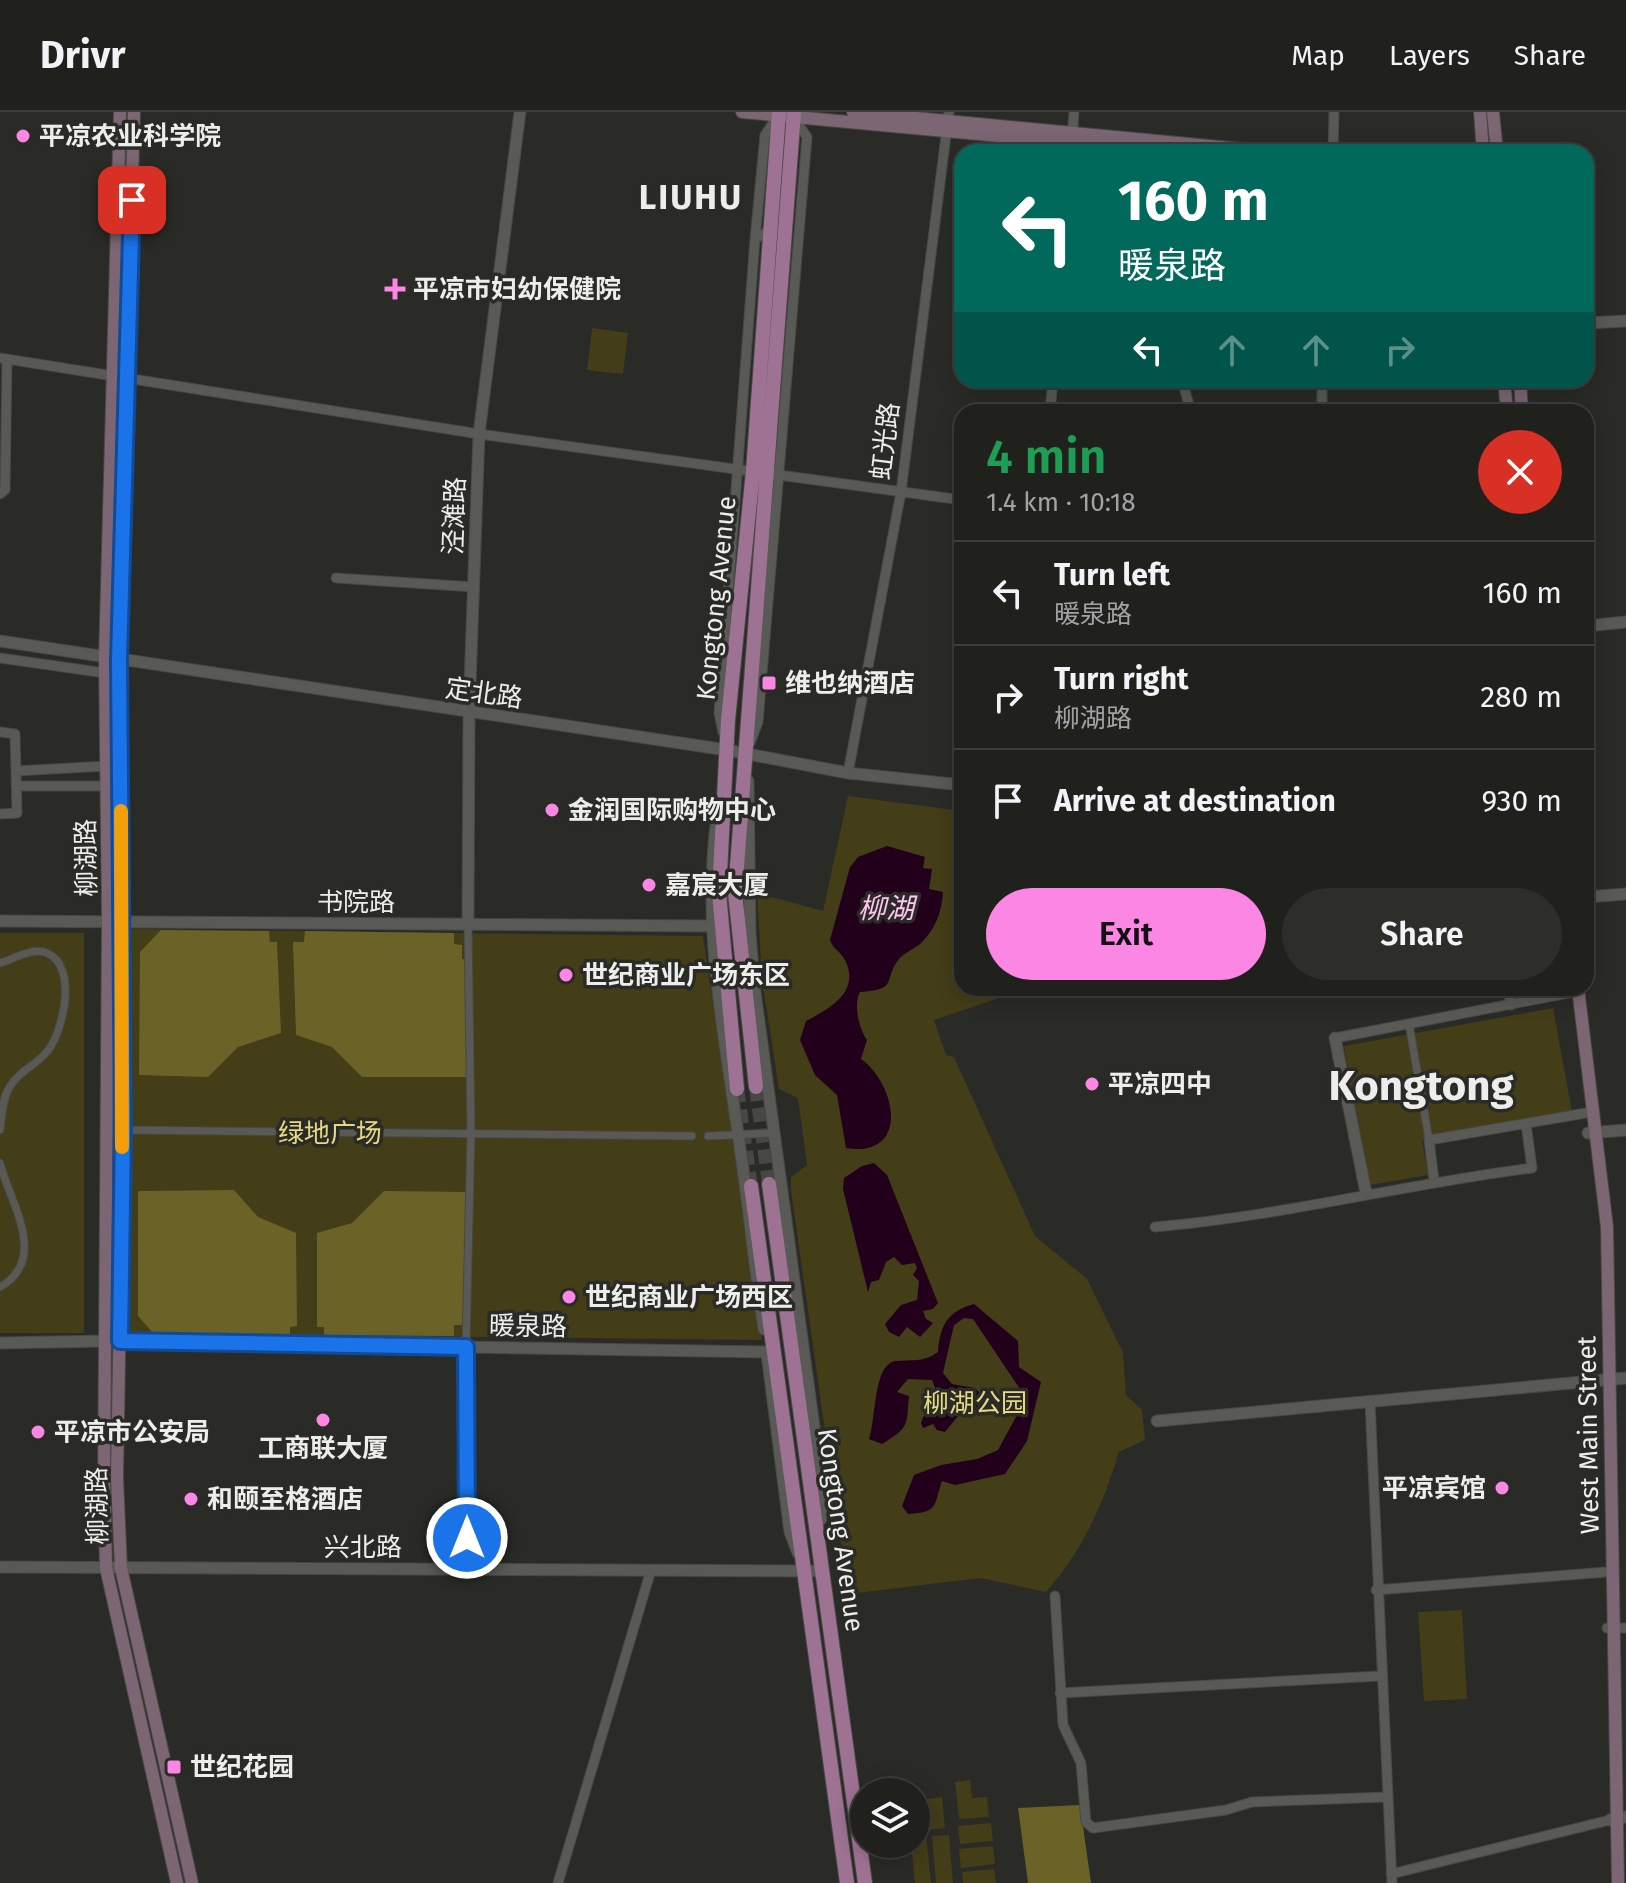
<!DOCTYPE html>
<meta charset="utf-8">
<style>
body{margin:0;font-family:"Fira Sans","Noto Sans SC",sans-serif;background:#2d2d2a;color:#f1f3f6;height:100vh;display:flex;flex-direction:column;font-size:30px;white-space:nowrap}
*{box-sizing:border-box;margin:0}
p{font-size:26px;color:#a2a3a4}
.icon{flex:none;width:44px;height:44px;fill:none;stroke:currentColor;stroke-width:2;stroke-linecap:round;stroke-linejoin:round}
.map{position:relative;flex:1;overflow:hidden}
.drawer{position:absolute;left:954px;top:292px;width:640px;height:592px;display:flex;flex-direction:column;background:#20201d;border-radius:24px;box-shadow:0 4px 20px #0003,0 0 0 2px #3d3e3b}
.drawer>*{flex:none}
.banner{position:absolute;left:954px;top:32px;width:640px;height:244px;border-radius:24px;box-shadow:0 4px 20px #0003,0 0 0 2px #3d3e3b;background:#00695c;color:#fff;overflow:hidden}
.buttons{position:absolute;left:850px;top:1666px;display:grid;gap:16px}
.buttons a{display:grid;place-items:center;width:80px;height:80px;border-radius:50%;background:#20201d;box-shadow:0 4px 20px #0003,0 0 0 2px #3d3e3b;font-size:40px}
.pin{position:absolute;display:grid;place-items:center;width:68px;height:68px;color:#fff;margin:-34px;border-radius:16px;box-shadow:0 4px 12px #0006}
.me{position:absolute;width:88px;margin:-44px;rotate:0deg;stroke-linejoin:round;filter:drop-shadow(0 0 6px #0008)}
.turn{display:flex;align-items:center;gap:28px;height:168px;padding:0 32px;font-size:36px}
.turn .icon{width:104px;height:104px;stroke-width:2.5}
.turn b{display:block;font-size:56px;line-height:68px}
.lanes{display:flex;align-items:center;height:76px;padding:0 32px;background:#0003;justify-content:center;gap:40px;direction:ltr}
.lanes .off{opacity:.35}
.round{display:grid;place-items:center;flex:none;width:84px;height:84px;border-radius:42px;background:#2d2d2a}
.head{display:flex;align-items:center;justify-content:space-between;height:136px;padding:0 32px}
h1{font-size:48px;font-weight:600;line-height:60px;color:#1e9e55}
.primary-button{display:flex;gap:16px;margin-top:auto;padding:16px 32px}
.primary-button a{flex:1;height:92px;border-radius:48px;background:#fc86e3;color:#111;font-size:32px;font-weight:600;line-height:92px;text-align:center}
.primary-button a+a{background:#2d2d2a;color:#f1f3f6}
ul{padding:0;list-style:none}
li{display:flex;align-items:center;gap:24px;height:104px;padding:0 32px;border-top:2px solid #3d3e3b}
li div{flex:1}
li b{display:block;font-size:30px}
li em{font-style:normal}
header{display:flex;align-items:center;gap:48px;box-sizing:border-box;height:112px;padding:0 40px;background:#20201d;border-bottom:2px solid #3d3e3b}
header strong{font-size:38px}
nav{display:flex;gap:44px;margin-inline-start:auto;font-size:28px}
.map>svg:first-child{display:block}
</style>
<header>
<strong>Drivr</strong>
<nav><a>Map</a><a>Layers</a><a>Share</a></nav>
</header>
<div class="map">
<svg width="1626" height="1771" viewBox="0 0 1626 1771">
<rect width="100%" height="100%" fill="#2a2a27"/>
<path fill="#433d18" d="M592 216 628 221 623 262 587 258Z
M848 684 962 699V876H1029L934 908 946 943 954 945 1035 1124 1087 1167 1123 1241 1126 1283 1142 1298 1145 1328 1119 1340C1103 1393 1083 1438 1046 1480L980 1466 848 1482 791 1078V1065L807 1053 798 986 779 977 762 867 757 781 823 799Z
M128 817 703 824 762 1228 125 1221Z
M0 821H84V1221H0Z
M1553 896 1572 1000 1422 1028 1428 1063 1370 1073 1344 934Z
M1462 1498 1467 1587 1424 1589 1418 1500Z
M970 1668 972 1686 987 1685 989 1705 959 1707 955 1670Z
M942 1685 945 1716 922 1719 919 1688Z
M991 1711 993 1729 960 1732 958 1714Z
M926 1723 931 1771H915L911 1732H916V1724Z
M949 1723 953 1771H936L932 1724Z
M993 1734 995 1752 961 1756 959 1737Z
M994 1757 996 1771H963L962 1760Z"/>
<path fill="#6b6227" d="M161 818 269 819 270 830H277L281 921 238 935 208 965 139 963 140 840Z
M305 819 454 821V832L462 833V847L468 848 469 965H362L332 935 296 923 293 830H304Z
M234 1078 258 1105 296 1121 297 1214 290 1215V1223L153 1221 138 1204V1079Z
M384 1079 469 1080 467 1213H454V1224L324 1223V1215H317V1121L352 1111Z
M1080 1693 1091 1771H1028L1018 1696Z"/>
<path fill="#22001c" d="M887 734 925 745 923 756 932 757 929 777 943 780C942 800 935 818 920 832 914 837 904 841 899 847 882 869 900 877 860 880 853 892 859 917 867 928L861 947C897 973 910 1046 846 1036L837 983 815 963 800 928 806 909C829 897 861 880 845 848 840 839 833 837 830 828L850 755 858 745Z
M874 1051 887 1063 938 1191 933 1197 923 1199 926 1207 933 1211 920 1225 907 1215 899 1225 889 1220 885 1212 901 1193 917 1188 919 1169 913 1163 917 1156 915 1151 902 1153 894 1145 886 1150 879 1168 871 1170 868 1180 843 1077 844 1066 862 1054Z
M974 1192 1018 1229 1019 1255 1041 1270 1027 1329 1005 1362 955 1373 942 1369C933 1395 939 1400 908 1402L902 1394 914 1363 941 1353 977 1347 998 1338 1022 1294 1020 1277 973 1207 964 1206 954 1213 943 1261 952 1272 974 1276 984 1284 985 1294 977 1302 967 1299 966 1286 956 1282 951 1287 952 1297 958 1304 945 1320 937 1318 933 1312 923 1316 921 1311 935 1276 932 1268 908 1267 897 1280 909 1284C906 1314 910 1315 882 1332L869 1327C876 1309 873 1251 896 1249 911 1248 925 1250 938 1240 940 1213 948 1199 974 1192Z"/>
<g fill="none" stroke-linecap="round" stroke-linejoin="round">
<path stroke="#474744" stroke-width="14" stroke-dasharray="14 7" stroke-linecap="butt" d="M756 975 769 1072
M737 977 751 1074"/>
<g stroke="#474745" stroke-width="9">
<path id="pedestrian" d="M0 851C14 847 32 835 47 841 79 854 63 924 45 942 33 955 18 960 9 976 2 988 2 1004 0 1018
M1409 912 1429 1028
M123 1018 692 1024
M708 1024 776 1021
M0 1051C9 1089 50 1147 0 1175
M466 1235 471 1021 468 813"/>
</g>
<g stroke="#474745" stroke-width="11">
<path id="minor" d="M1071 40 1074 0
M1333 40 1334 0
M755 127 765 23 776 7
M0 246 479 322 962 388
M1182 268 1191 300
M1322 268V300
M1050 300 1053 268
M0 382 5 378 7 247
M336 466 474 475
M0 546 105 561
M0 620 15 622 17 701 0 702
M723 620 719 601 755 127 770 118
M750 631 758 610 807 25 794 6
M16 659 106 654
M848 661 901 380 949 0
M16 674H107
M1508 876 1511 893
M1335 926 1579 879
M1434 1068 1429 1028 1586 1001
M1155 1115C1282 1104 1406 1072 1532 1056L1526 1012
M1370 1290 1392 1771
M1376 1478 1606 1460
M1055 1484 1063 1613 1081 1651 1086 1710 1093 1716 1226 1698 1252 1690 1387 1685
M1607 1516H1626
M1060 1581 1380 1564
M1391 1762 1610 1708
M558 1771 651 1458"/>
</g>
<g stroke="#474745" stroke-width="13">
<path id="tertiary" d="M1586 211 1626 209
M1586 514 1626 510
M0 529 727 638 848 661 962 673
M748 669 750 822 755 880 819 1352 821 1407
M717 706C702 813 723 916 738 1022 748 1087 754 1152 764 1217
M1586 785 1626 782
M0 809 711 814
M468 813 469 601 479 322 520 0
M1335 926 1366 1081
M1588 1021 1626 1018
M0 1231 106 1229 767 1240
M466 1235 467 1458
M767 1242 790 1420 798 1441
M1157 1309 1626 1266
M0 1455 822 1459V1453
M1610 1708 1626 1705"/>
</g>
<g stroke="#474745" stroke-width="14">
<path id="secondary" d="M120 0 105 546 108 810 104 1366 106 1456 177 1771
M134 0 119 548 123 1018 117 1366 121 1456 192 1771
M742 0 1170 40
M853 0 1273 40
M1480 0 1483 40
M1493 0 1497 40
M1504 268 1507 300
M1520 268 1522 300
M1578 876 1607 1115 1618 1771"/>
</g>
<g stroke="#474745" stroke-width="16">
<path id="primary" d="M756 975 735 781 794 0
M737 977 719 781 728 608 753 359 779 0
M769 1072 865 1771
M751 1074 847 1771"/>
</g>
<use href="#pedestrian" stroke="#595956" stroke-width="7"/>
<use href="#minor" stroke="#595956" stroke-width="9"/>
<use href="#tertiary" stroke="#595956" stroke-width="11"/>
<use href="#secondary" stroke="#7c6674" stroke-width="12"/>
<use href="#primary" stroke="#9e7293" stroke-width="14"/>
</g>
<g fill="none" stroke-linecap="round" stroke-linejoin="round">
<g stroke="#114b97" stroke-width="20">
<path id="route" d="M132 88 119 548 123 1018 120 1229 466 1235 467 1426"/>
</g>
<use href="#route" stroke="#1a73e8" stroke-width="14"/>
<path stroke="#f59e0b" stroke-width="14" d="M121 699 122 1035"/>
</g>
<g fill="#fc86e3" stroke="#2a2a27" stroke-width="3">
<circle cx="23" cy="24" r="8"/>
<path d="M391 165h8v8h8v8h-8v8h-8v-8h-8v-8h8z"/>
<rect x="761" y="563" width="16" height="16" rx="4"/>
<circle cx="552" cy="698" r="8"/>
<circle cx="649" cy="773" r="8"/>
<circle cx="566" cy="863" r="8"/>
<circle cx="1092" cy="972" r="8"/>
<circle cx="569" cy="1185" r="8"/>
<circle cx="323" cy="1308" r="8"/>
<circle cx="38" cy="1320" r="8"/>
<circle cx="1502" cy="1376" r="8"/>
<circle cx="191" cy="1387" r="8"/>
<rect x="166" y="1647" width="16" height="16" rx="4"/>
</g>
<g text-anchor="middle" stroke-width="7" stroke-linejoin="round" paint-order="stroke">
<g font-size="26" font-weight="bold" fill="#ededeb" stroke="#2a2a27" text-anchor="start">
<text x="39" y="33">平凉农业科学院</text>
<text x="413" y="186">平凉市妇幼保健院</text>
<text x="785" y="580">维也纳酒店</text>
<text x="568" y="707">金润国际购物中心</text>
<text x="665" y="782">嘉宸大厦</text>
<text x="582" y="872">世纪商业广场东区</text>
<text x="1108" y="981">平凉四中</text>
<text x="585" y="1194">世纪商业广场西区</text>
<text x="54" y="1329">平凉市公安局</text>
<text x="323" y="1345" text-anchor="middle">工商联大厦</text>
<text x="1486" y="1385" text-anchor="end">平凉宾馆</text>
<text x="207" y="1396">和颐至格酒店</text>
<text x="190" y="1664">世纪花园</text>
</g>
<g font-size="26" fill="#ededeb" stroke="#2a2a27">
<text transform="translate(885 329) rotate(-83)" y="9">虹光路</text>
<text transform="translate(454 404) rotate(-88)" y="9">泾滩路</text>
<text transform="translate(716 486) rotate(-84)" y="9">Kongtong Avenue</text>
<text transform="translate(484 581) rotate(8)" y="9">定北路</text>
<text transform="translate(86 746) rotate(-91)" y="9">柳湖路</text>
<text x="356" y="799">书院路</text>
<text transform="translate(528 1214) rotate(1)" y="9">暖泉路</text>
<text transform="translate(1588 1323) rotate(-91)" y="9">West Main Street</text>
<text transform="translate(97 1394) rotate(-91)" y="9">柳湖路</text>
<text transform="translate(841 1418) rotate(82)" y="9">Kongtong Avenue</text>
<text x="363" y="1444">兴北路</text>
</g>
<g font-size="26" fill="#e6d982" stroke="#2a2a27">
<text x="330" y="1030">绿地广场</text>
<text x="975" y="1300">柳湖公园</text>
</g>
<g font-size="28" font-style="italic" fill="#ffc4f0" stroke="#2a2a27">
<text x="886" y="806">柳湖</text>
</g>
<g font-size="34" font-weight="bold" letter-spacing="2" fill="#ededeb" stroke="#2a2a27">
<text x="691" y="97">LIUHU</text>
</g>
<g font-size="42" font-weight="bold" fill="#ededeb" stroke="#2a2a27">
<text x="1421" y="988">Kongtong</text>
</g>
</g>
</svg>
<div class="buttons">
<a><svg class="icon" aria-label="layers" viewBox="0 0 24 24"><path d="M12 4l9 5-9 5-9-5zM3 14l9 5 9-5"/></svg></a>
</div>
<div class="pin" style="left:132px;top:88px;background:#d93025"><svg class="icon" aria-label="arrive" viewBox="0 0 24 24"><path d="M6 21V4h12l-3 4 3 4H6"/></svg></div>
<svg class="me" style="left:467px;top:1426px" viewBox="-20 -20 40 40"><circle r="17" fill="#1a73e8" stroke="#fff" stroke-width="3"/><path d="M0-11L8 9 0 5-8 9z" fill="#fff"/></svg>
<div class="banner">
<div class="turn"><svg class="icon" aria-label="left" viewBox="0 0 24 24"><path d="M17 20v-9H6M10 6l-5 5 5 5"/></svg><div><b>160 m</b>暖泉路</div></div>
<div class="lanes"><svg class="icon" aria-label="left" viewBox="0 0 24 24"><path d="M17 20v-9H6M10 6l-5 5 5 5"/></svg><svg class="icon off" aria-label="ahead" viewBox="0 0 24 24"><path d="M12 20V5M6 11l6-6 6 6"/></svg><svg class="icon off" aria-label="ahead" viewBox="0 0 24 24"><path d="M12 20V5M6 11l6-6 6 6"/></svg><svg class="icon off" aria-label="right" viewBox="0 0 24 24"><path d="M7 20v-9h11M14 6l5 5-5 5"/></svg></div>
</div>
<section class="drawer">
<div class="head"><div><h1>4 min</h1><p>1.4 km · 10:18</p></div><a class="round" style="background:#d93025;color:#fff"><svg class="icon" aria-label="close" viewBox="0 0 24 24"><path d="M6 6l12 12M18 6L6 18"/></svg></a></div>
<ul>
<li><svg class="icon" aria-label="left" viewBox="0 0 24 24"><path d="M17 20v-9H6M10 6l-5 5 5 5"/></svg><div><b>Turn left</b><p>暖泉路</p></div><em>160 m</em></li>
<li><svg class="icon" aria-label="right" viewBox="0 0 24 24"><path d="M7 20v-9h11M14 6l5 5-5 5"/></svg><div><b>Turn right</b><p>柳湖路</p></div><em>280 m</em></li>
<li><svg class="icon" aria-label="arrive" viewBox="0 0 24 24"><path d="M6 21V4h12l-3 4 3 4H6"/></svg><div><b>Arrive at destination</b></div><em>930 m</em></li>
</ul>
<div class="primary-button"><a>Exit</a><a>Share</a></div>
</section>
</div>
